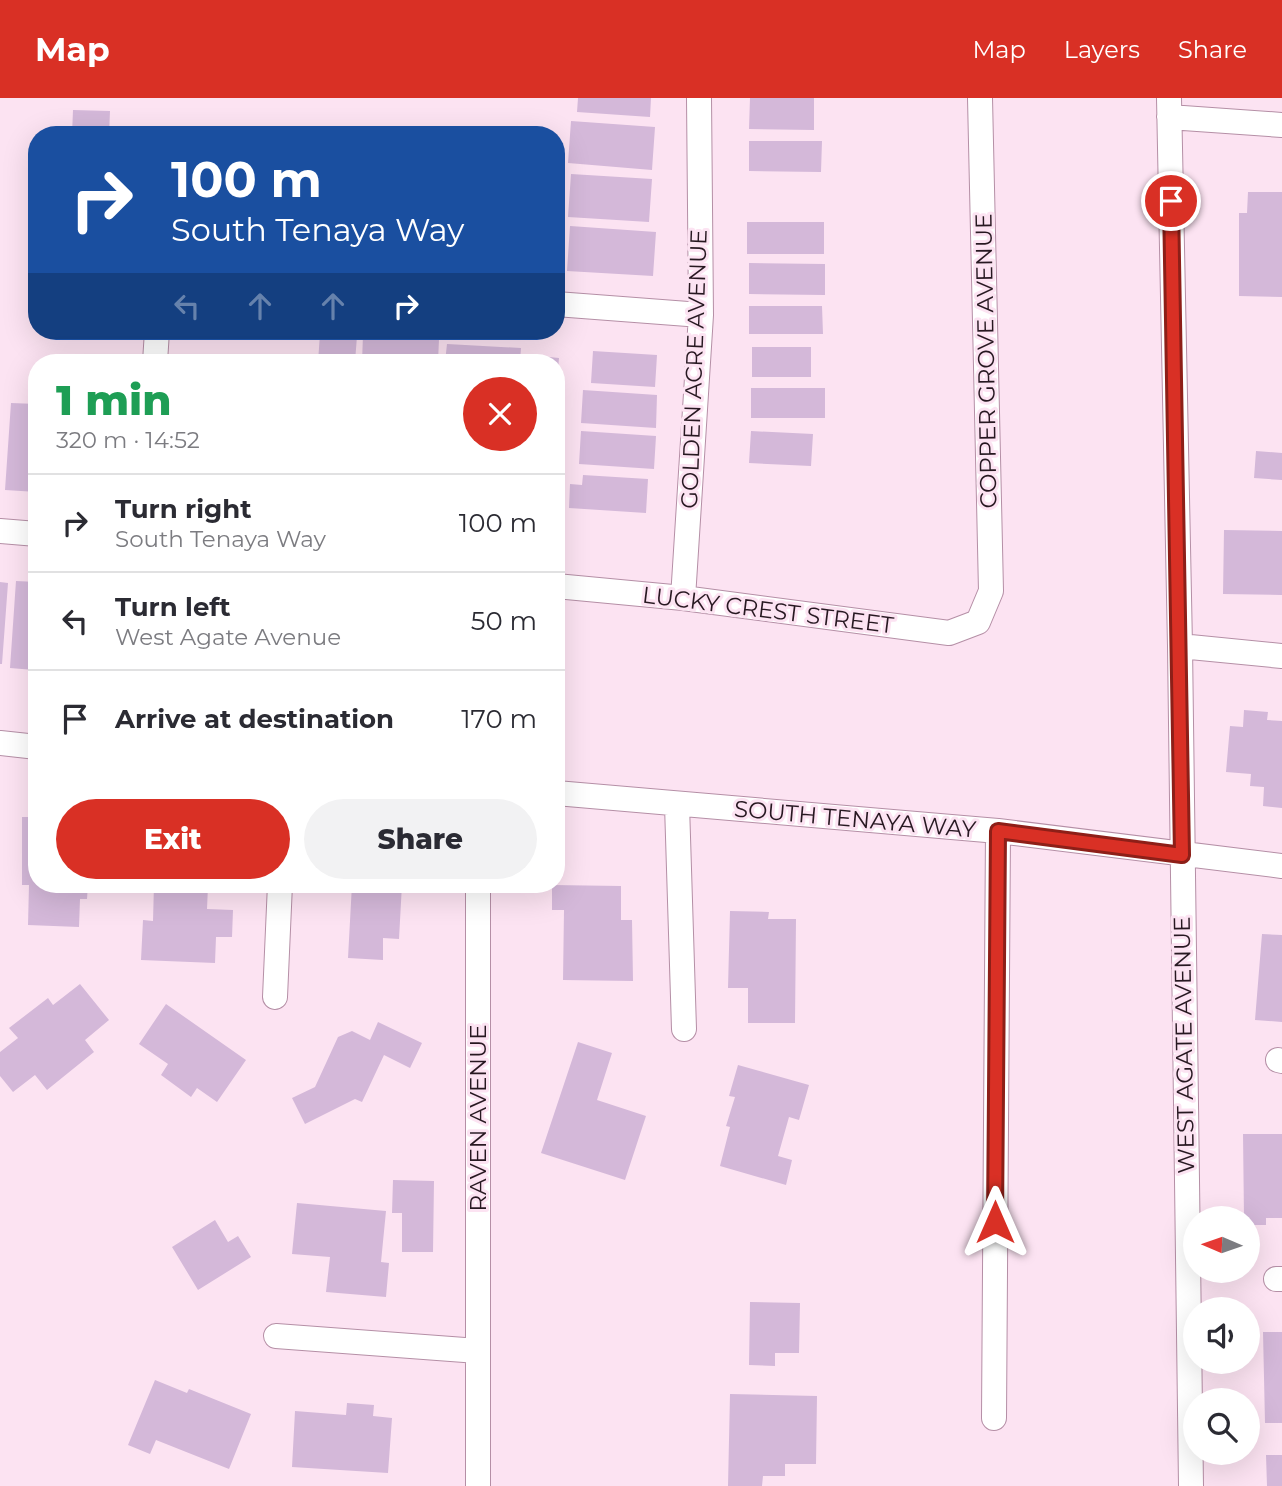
<!DOCTYPE html>
<meta charset="utf-8">
<style>
body{margin:0;font-family:Montserrat,sans-serif;background:#f2f2f3;color:#2b2b33;height:100vh;display:flex;flex-direction:column;font-size:26px;white-space:nowrap}
*{box-sizing:border-box;margin:0}
p{font-size:23px;color:#7c7c81}
.icon{flex:none;width:38px;height:38px;fill:none;stroke:currentColor;stroke-width:2;stroke-linecap:round;stroke-linejoin:round}
.map{position:relative;flex:1;overflow:hidden}
.sheet{position:absolute;left:28px;top:256px;width:537px;height:539px;display:flex;flex-direction:column;background:#fff;border-radius:28px;box-shadow:0 7px 28px #0002}
.sheet>*{flex:none}
.top-card{position:absolute;left:28px;top:28px;width:537px;height:214px;border-radius:28px;box-shadow:0 7px 28px #0002;background:#1a4fa0;color:#fff;overflow:hidden}
.needle{width:46px;rotate:272deg}
.tools{position:absolute;left:1183px;top:1108px;display:grid;gap:14px}
.tools a{display:grid;place-items:center;width:77px;height:77px;border-radius:50%;background:#fff;box-shadow:0 7px 28px #0002;font-size:35px}
.pin{position:absolute;display:grid;place-items:center;width:60px;height:60px;color:#fff;margin:-30px;border:4px solid #fff;border-radius:50%;box-shadow:0 2px 7px #0007}
.me{position:absolute;width:77px;margin:-38px;rotate:0deg;stroke-linejoin:round;filter:drop-shadow(0 0 5px #0008)}
.turn{display:flex;align-items:center;gap:24px;height:147px;padding:0 28px;font-size:32px}
.turn .icon{width:91px;height:91px;stroke-width:2.5}
.turn b{display:block;font-size:49px;line-height:60px}
.lanes{display:flex;align-items:center;height:66px;padding:0 28px;background:#0003;justify-content:center;gap:35px;direction:ltr}
.lanes .off{opacity:.35}
.round{display:grid;place-items:center;flex:none;width:74px;height:74px;border-radius:37px;background:#f2f2f3}
.headline{display:flex;align-items:center;justify-content:space-between;height:119px;padding:0 28px}
h1{font-size:42px;font-weight:800;line-height:52px;color:#1e9e55}
.primary-button{display:flex;gap:14px;margin-top:auto;padding:14px 28px}
.primary-button a{flex:1;height:80px;border-radius:42px;background:#d93025;color:#fff;font-size:28px;font-weight:800;line-height:80px;text-align:center}
.primary-button a+a{background:#f2f2f3;color:#2b2b33}
ul{padding:0;list-style:none}
li{display:flex;align-items:center;gap:21px;height:98px;padding:0 28px;border-top:2px solid #e1e1e2}
li div{flex:1}
li b{display:block;font-size:26px}
li em{font-style:normal}
header{display:flex;align-items:center;gap:42px;box-sizing:border-box;height:98px;padding:0 35px;background:#d93025;color:#fff}
header strong{font-size:33px}
nav{display:flex;gap:38px;margin-inline-start:auto;font-size:24px}
.map>svg:first-child{display:block}
</style>
<header>
<strong>Map</strong>
<nav><a>Map</a><a>Layers</a><a>Share</a></nav>
</header>
<div class="map">
<svg width="1282" height="1388" viewBox="0 0 1282 1388">
<rect width="100%" height="100%" fill="#fce3f2"/>
<path fill="#d4b8d9" d="M578 0H651L650 19 577 14Z
M750 0H814V32L749 31Z
M73 12 110 13 109 37H72Z
M571 23 655 29 652 72 568 65Z
M749 43H822L821 74 749 73Z
M571 76 652 81 649 124 568 119Z
M1248 94H1282V199L1239 198V115H1247Z
M747 124H824V156H747Z
M570 128 656 134 653 178 567 173Z
M749 165 825 166V197L749 196Z
M749 208H822L823 236H749Z
M320 236 357 238 355 264H318Z
M363 237 439 241 438 264H362Z
M447 246 521 250 520 264H445Z
M752 249H811V279H752Z
M593 253 657 257 655 289 591 285Z
M529 257 559 260 558 271 556 264H528Z
M751 290H825V320H751Z
M583 292 657 297 656 330 581 325Z
M11 305 37 306V394L5 392Z
M581 333 656 338 654 371 579 366Z
M751 333 813 336 811 368 749 365Z
M1256 353 1282 355V382L1254 380Z
M583 377 648 381 646 415 569 410 570 386 582 387Z
M1224 432 1282 433V497L1223 496Z
M16 483 37 484 34 572 10 570Z
M0 484 8 485 2 566H0Z
M1244 612 1268 614 1267 622 1282 623V710L1263 708 1264 689 1250 688 1251 676 1226 674 1230 628 1243 629Z
M22 719H37V786H88L87 801H80L79 829 28 827 29 787H22Z
M154 786H225V789L208 788 207 811 233 812 232 839H216L215 865 141 862 143 822 153 823Z
M352 786H402L399 841 383 840V862L348 860Z
M552 787 621 788V822H632L633 883 563 882 564 812H552Z
M730 813 769 814 768 821H796L795 925H748V890H728Z
M1262 836 1282 837V924L1255 922Z
M80 886 109 922 85 942 94 954 47 992 35 977 13 994 0 978V954L18 940 9 930 48 900 53 907Z
M166 906 246 962 217 1004 197 990 191 999 161 977 168 966 139 946Z
M378 924 422 945 410 970 384 957 362 1004 355 1001 305 1026 292 1000 315 989 338 939 352 933 370 942Z
M578 944 612 955 597 1002 646 1018 625 1082 541 1055Z
M738 967 809 987 799 1022 789 1019 778 1058 792 1062 786 1087 720 1068 730 1029 726 1028 735 999 729 998Z
M1243 1036H1282V1120H1266V1127H1248V1120H1244Z
M393 1082 434 1083 433 1154H402V1115H392Z
M297 1105 386 1113 381 1164 389 1165 386 1199 326 1194 330 1159 292 1156Z
M215 1122 228 1144 238 1138 251 1159 198 1192 172 1149Z
M750 1204 800 1205 799 1255H775V1268L749 1267Z
M1263 1234H1282V1325H1265Z
M155 1282 187 1295 189 1291 251 1316 229 1371 156 1342 150 1356 128 1347Z
M730 1296 817 1298 816 1366H785V1378H763L762 1388H728Z
M347 1305 374 1307 373 1318 392 1320 388 1375 292 1369 295 1313 346 1317Z
M1266 1357H1282V1388H1267Z"/>
<g fill="none" stroke-linecap="round" stroke-linejoin="round">
<g stroke="#b58fa6" stroke-width="26">
<path id="minor" d="M1169 0 1180 548 1191 1388
M1169 19 1282 27
M556 206 701 217
M155 264 157 233
M0 433 37 436
M556 488 683 500 949 535 978 524 991 493 980 0
M683 500 701 217 699 0
M1180 548 1282 558
M0 645 37 649
M556 695 998 733 1282 768
M677 707 684 931
M478 786V1388
M275 899 280 786
M1278 962 1282 963
M1276 1181H1282
M276 1238 478 1253
M994 1320 998 733"/>
</g>
<use href="#minor" stroke="#fff" stroke-width="24"/>
</g>
<g fill="none" stroke-linecap="round" stroke-linejoin="round">
<g stroke="#8d1f18" stroke-width="18">
<path id="route" d="M995 1124 998 733 1182 757 1171 103"/>
</g>
<use href="#route" stroke="#d93025" stroke-width="12"/>
</g>
<g text-anchor="middle" stroke-width="6" stroke-linejoin="round" paint-order="stroke">
<g font-size="23" fill="#271821" stroke="#fce3f2">
<text transform="translate(986 263) rotate(-91)" y="8">COPPER GROVE AVENUE</text>
<text transform="translate(694 271) rotate(-88)" y="8">GOLDEN ACRE AVENUE</text>
<text transform="translate(768 512) rotate(7)" y="8">LUCKY CREST STREET</text>
<text transform="translate(855 721) rotate(5)" y="8">SOUTH TENAYA WAY</text>
<text transform="translate(1184 947) rotate(-91)" y="8">WEST AGATE AVENUE</text>
<text transform="translate(478 1020) rotate(-90)" y="8">RAVEN AVENUE</text>
</g>
</g>
</svg>
<div class="tools">
<a><svg class="needle" viewBox="-14 -14 28 28"><path d="M0-13l5 13h-10z" fill="#e53935"/><path d="M0 13l5-13h-10z" fill="#7c7c81"/></svg></a>
<a><svg class="icon" aria-label="sound" viewBox="0 0 24 24"><path d="M4 9h4l5-4v14l-5-4H4zM17 9q2 3 0 6"/></svg></a>
<a><svg class="icon" aria-label="search" viewBox="0 0 24 24"><circle cx="10" cy="10" r="6"/><path d="M15 15l6 6"/></svg></a>
</div>
<div class="pin" style="left:1171px;top:103px;background:#d93025"><svg class="icon" aria-label="arrive" viewBox="0 0 24 24"><path d="M6 21V4h12l-3 4 3 4H6"/></svg></div>
<svg class="me" style="left:995px;top:1124px" viewBox="-20 -20 40 40"><path d="M0-17L14 15 0 8-14 15z" fill="#d93025" stroke="#fff" stroke-width="4"/></svg>
<div class="top-card">
<div class="turn"><svg class="icon" aria-label="right" viewBox="0 0 24 24"><path d="M7 20v-9h11M14 6l5 5-5 5"/></svg><div><b>100 m</b>South Tenaya Way</div></div>
<div class="lanes"><svg class="icon off" aria-label="left" viewBox="0 0 24 24"><path d="M17 20v-9H6M10 6l-5 5 5 5"/></svg><svg class="icon off" aria-label="ahead" viewBox="0 0 24 24"><path d="M12 20V5M6 11l6-6 6 6"/></svg><svg class="icon off" aria-label="ahead" viewBox="0 0 24 24"><path d="M12 20V5M6 11l6-6 6 6"/></svg><svg class="icon" aria-label="right" viewBox="0 0 24 24"><path d="M7 20v-9h11M14 6l5 5-5 5"/></svg></div>
</div>
<section class="sheet">
<div class="headline"><div><h1>1 min</h1><p>320 m · 14:52</p></div><a class="round" style="background:#d93025;color:#fff"><svg class="icon" aria-label="close" viewBox="0 0 24 24"><path d="M6 6l12 12M18 6L6 18"/></svg></a></div>
<ul>
<li><svg class="icon" aria-label="right" viewBox="0 0 24 24"><path d="M7 20v-9h11M14 6l5 5-5 5"/></svg><div><b>Turn right</b><p>South Tenaya Way</p></div><em>100 m</em></li>
<li><svg class="icon" aria-label="left" viewBox="0 0 24 24"><path d="M17 20v-9H6M10 6l-5 5 5 5"/></svg><div><b>Turn left</b><p>West Agate Avenue</p></div><em>50 m</em></li>
<li><svg class="icon" aria-label="arrive" viewBox="0 0 24 24"><path d="M6 21V4h12l-3 4 3 4H6"/></svg><div><b>Arrive at destination</b></div><em>170 m</em></li>
</ul>
<div class="primary-button"><a>Exit</a><a>Share</a></div>
</section>
</div>
